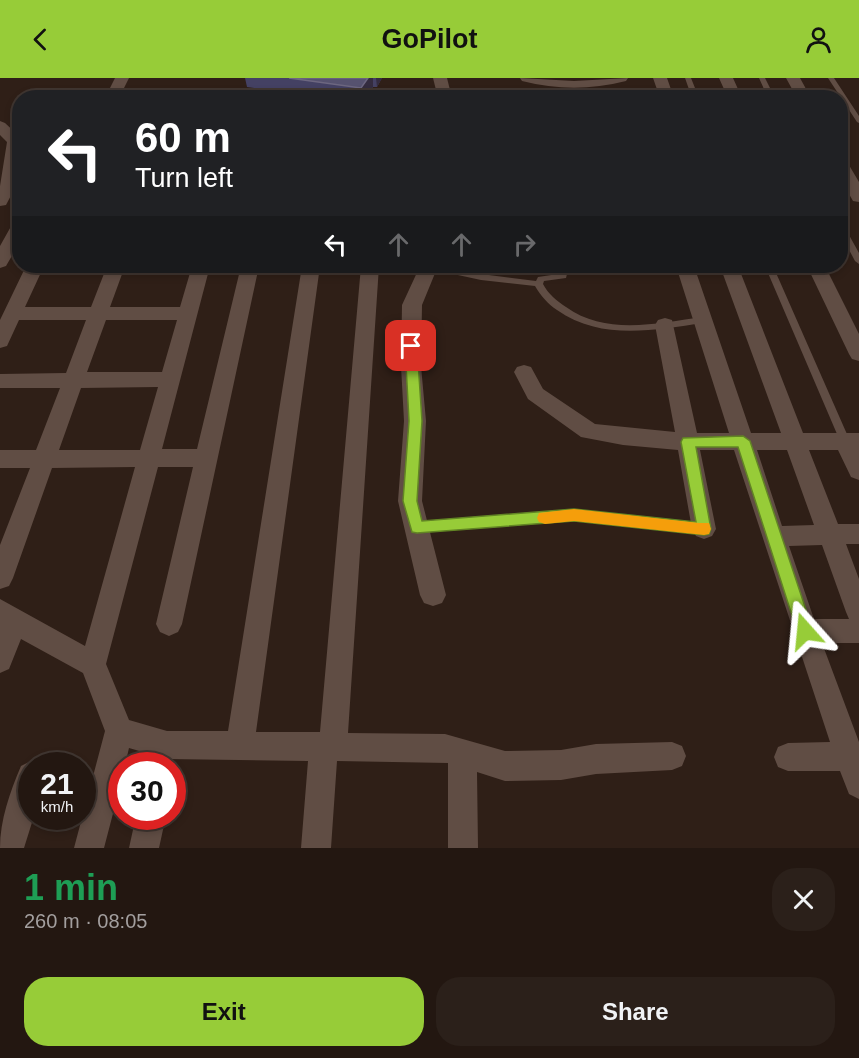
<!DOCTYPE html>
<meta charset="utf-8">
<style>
body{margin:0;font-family:Helvetica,sans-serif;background:#2b201a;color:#f1f3f6;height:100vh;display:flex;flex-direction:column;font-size:22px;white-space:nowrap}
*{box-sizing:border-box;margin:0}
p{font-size:20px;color:#a39f9f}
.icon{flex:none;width:33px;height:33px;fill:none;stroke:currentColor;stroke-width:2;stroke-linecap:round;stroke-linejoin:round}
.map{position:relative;height:770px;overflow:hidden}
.details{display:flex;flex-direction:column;background:#231711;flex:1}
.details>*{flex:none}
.top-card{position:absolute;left:12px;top:12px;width:836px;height:183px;border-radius:24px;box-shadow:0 3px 9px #0003,0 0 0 2px #403631;background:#202124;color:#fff;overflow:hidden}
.speed{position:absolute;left:18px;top:674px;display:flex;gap:12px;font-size:30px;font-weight:700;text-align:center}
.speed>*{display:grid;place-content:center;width:78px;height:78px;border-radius:50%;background:#231711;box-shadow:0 3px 9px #0003,0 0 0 2px #403631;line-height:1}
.speed small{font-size:15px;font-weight:400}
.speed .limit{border:9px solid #d22;background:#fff;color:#111}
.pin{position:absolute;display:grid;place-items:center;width:51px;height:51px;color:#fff;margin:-26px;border-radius:12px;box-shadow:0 3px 9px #0006}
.me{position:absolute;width:66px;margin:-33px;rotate:342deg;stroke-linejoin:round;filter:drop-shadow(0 0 4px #0008)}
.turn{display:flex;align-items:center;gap:21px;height:126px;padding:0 24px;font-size:27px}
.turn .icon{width:78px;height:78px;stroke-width:2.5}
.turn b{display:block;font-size:42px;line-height:51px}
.lanes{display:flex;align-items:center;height:57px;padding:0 24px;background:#0003;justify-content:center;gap:30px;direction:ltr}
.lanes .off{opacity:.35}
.round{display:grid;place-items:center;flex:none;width:63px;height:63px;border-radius:24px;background:#2b201a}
.headline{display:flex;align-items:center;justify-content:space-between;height:102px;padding:0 24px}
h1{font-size:36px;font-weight:800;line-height:45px;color:#1e9e55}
.cta{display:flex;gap:12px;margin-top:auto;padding:12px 24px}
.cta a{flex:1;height:69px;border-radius:24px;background:#97cc38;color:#111;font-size:24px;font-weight:800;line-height:69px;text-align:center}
.cta a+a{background:#2b201a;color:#f1f3f6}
header{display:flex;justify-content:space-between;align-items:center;height:78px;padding:0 24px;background:#97cc38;color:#111;font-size:27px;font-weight:800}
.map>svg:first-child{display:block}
</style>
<header><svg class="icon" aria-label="back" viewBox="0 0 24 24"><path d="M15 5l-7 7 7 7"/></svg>GoPilot<svg class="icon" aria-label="person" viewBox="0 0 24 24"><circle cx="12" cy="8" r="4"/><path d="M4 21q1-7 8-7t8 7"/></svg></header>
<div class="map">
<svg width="859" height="770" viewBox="0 0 859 770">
<rect width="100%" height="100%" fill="#2f1f17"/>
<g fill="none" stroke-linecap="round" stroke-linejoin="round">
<path fill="#604d44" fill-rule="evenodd" d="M685 0H691L699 20H692Z
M759 0H765L775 20H768Z
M828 0H834L859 38V45L857 44Z
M526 11 564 18 567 20H550L524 14 523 13Z
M840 146 844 148 859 175V186L855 183 840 155Z
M426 188H440L481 196 536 203 538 199 558 196 559 192 562 191 640 188H689L685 191 567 196 566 200 544 203 543 206C548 216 557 223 566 229 606 258 658 245 703 239L708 242 703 245C654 252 601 263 557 232 548 226 541 218 535 208L481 202 430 191Z
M765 188H773L850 363 849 366H841L840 363Z
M574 432 704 446 708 448 710 451 708 454 704 456 574 442 417 454 413 452 411 449 413 446 417 444Z"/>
<path fill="#604d44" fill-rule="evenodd" d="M115 0H129L119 20H105Z
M433 0H447L452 20H438Z
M520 0 574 3 628 0 626 3C590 12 558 12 522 3Z
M653 0H667L674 20H660Z
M719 0H733L742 20H728Z
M786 0H800L811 20H797Z
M0 43 5 45 20 59 17 106 6 127 0 128V108L7 64 0 57Z
M840 80 846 82 859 104V124L853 123 840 100Z
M20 142V164L6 188 0 190V168L14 143Z
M26 188H44L25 229H91L107 188H125L110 229H180L192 188H210L162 371H197L241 188H259L182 546 178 554 169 558 160 554 156 546 193 389H158L106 586 129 642 167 653H228L302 188H320L256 654H320L361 188H379L348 655 445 656 505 673 561 672 596 666 672 664 682 668 686 678 682 688 672 692 596 696 561 702 505 703 477 694 478 770H448V685L337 683 331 770H301L308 683 167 681 129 670 125 687H122V701L104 770H74L105 653 83 595 21 561 9 591 0 595V521L85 568 135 389 52 390 13 500 9 508 0 511V467L30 390H0V372H36L60 310H0V296L66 295 86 242H19L7 268 0 270V242ZM106 242H177L162 294H87ZM158 309 140 372H59L81 310Z
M420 188H438L422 227 421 288 426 343 422 423 446 517 442 525 433 528 424 525 420 517 398 423 404 343 401 288 402 227Z
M676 188H694L751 355H781L720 188H738L803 355H859V402L851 399 838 372H809L838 446H859V466H846L859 501V565H822L859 664V721L849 716 840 693H788L778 689 774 679 778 669 788 665 830 664 734 372H700L716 451 712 458 704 461 696 458 692 451 678 372 623 367 581 359 528 321 514 294 517 289 524 287 531 289 543 311 595 346 675 354 655 247 658 242 665 240 672 242 697 355H729ZM757 372H787L814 447 782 448ZM822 467 846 534 849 541H814L789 468Z
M807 188H825L859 256V283L852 281 849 276Z
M31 683 40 687H32V738H34L24 770H0C0 742 10 714 21 688Z
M136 738H166L159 770H129Z"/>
</g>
<path fill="#444163" d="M245 0H382L377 9H373L366 20H322L247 9Z"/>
<path fill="#342c3f" d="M368 0H373V9L366 20H362L361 10Z
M376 0H382L377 9Z"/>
<path fill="#56526f" stroke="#6d6780" stroke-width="1.5" d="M289 0H368L361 10Z"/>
<path fill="#97cc38" stroke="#628524" stroke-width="1.5" d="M411 264 417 268 422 343 417 423 422 443 574 431 696 444 681 364 683 360 743 358 750 363 813 553 810 559 805 561 799 559 797 553 738 369H696L711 451 709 456 704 457 574 443 417 455 412 454 403 423 409 343 405 268Z"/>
<path fill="#f59e0b" d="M574 431 699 445H709L711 451 709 456 704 457 574 443 545 446 539 444 537 440 539 435Z"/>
</svg>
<div class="speed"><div>21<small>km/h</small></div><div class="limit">30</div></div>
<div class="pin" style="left:411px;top:268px;background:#d93025"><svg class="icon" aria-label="arrive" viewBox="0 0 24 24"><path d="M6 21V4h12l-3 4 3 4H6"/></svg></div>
<svg class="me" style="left:805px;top:553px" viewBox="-20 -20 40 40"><path d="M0-17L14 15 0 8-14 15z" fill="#97cc38" stroke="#fff" stroke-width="4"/></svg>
<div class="top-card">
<div class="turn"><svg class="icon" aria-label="left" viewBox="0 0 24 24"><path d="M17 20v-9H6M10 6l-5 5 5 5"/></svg><div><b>60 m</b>Turn left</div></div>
<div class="lanes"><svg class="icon" aria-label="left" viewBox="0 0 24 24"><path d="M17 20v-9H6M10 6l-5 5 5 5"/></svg><svg class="icon off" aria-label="ahead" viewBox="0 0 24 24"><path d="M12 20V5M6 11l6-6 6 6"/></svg><svg class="icon off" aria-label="ahead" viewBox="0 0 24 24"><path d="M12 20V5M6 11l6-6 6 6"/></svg><svg class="icon off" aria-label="right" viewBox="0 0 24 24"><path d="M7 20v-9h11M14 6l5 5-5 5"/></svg></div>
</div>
</div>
<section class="details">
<div class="headline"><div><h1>1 min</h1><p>260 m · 08:05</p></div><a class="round"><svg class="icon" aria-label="close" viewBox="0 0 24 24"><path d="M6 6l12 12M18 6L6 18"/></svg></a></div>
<div class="cta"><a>Exit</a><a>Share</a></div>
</section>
